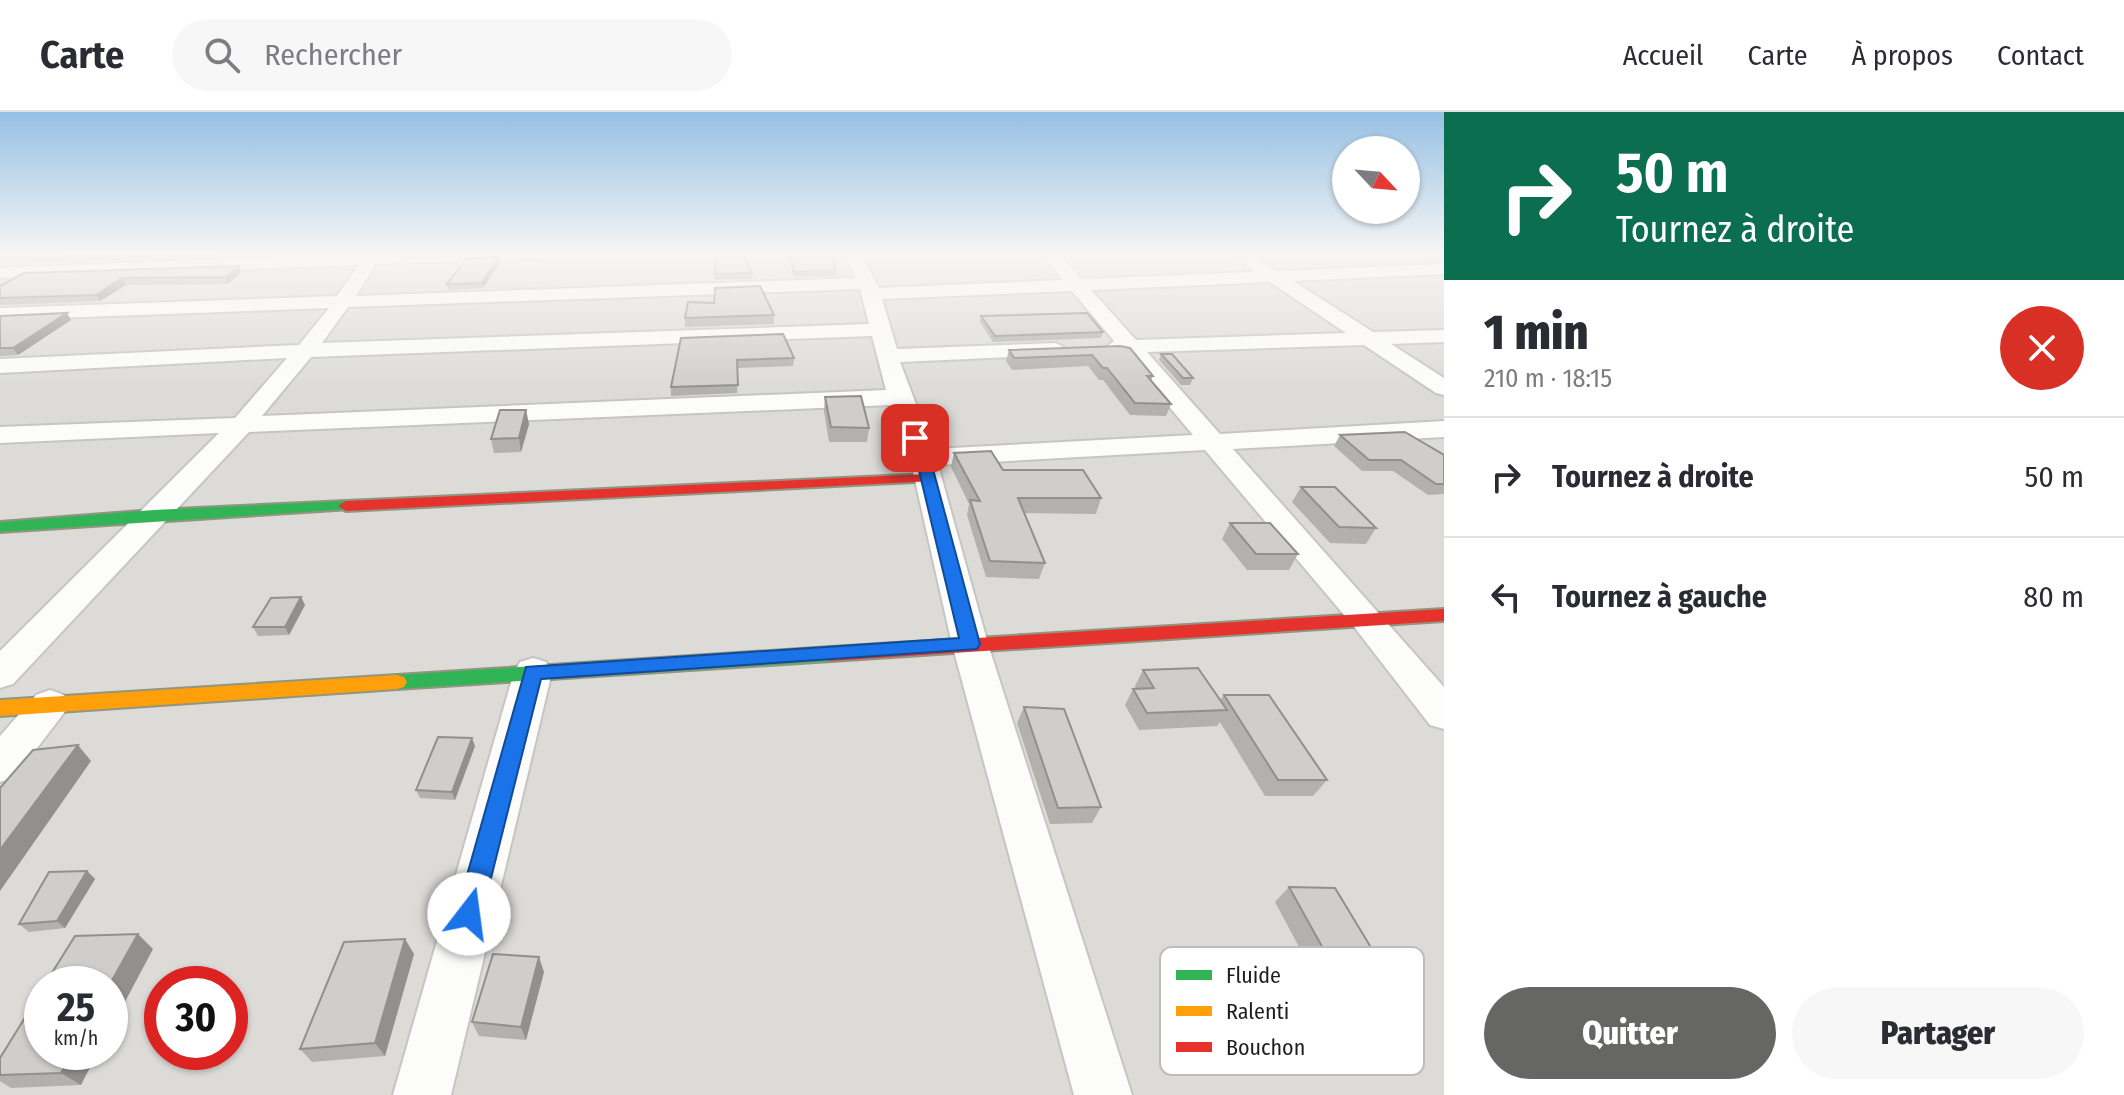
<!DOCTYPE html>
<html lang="fr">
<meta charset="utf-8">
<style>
body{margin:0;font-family:"Fira Sans Condensed",sans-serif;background:#f7f7f7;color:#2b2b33;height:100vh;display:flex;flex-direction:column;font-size:30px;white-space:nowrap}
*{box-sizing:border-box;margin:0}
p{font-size:26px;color:#7c7c81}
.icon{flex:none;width:44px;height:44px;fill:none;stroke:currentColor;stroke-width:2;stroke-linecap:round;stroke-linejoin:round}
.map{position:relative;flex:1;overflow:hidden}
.sheet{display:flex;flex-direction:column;background:#fff;width:680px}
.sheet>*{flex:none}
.top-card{background:#0b6e4f;color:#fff;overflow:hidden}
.needle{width:52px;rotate:116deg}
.tools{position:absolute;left:1332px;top:24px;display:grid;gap:16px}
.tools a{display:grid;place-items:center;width:88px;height:88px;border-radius:50%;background:#fff;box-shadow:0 2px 6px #0004;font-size:40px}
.speed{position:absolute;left:24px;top:854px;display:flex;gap:16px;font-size:40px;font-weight:700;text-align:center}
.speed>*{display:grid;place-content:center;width:104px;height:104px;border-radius:50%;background:#fff;box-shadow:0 2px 6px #0004;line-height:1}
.speed small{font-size:20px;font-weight:400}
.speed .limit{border:12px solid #d22;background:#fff;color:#111}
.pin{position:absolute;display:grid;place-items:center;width:68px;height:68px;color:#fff;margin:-34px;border-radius:16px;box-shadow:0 4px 12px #0006}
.me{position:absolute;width:88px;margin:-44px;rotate:15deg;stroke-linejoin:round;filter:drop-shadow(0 0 6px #0008)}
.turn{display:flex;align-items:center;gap:28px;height:168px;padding:0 40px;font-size:36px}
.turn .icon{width:104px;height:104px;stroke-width:2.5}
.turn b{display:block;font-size:56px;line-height:68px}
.round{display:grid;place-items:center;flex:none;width:84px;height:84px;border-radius:42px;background:#f7f7f7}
.overview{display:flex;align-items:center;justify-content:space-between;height:136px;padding:0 40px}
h1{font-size:48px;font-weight:800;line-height:60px}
.cta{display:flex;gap:16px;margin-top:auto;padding:16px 40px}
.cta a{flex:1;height:92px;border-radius:48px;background:#666664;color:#fff;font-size:32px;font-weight:800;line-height:92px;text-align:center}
.cta a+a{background:#f7f7f7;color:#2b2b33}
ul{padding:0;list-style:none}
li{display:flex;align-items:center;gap:24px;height:120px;padding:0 40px;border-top:2px solid #e1e1e2}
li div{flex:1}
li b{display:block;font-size:30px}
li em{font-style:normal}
header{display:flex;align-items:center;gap:48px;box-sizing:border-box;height:112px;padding:0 40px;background:#fff;border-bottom:2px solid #e1e1e2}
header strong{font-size:38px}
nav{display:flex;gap:44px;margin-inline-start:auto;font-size:28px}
.search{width:560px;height:72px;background:#f7f7f7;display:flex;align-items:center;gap:20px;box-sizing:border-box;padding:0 28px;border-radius:44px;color:#7c7c81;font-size:30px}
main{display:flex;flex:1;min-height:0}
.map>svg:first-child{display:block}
</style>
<header>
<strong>Carte</strong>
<div class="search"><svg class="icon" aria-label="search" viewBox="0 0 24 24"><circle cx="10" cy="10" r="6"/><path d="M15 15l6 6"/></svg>Rechercher</div>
<nav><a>Accueil</a><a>Carte</a><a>À propos</a><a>Contact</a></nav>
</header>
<main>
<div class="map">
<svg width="1444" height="983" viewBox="0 0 1444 983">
<rect width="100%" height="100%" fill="#edece7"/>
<path fill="#dcdbd8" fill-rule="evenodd" d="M0 141H1444V983H0ZM42 872H110V940H42ZM162 872H230V940H162Z"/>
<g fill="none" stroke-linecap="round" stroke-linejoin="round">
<g stroke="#c5c5c3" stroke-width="4">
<path id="street" d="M367 141H550L542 146 376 152 356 184 856 166 844 141H860L879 176 1063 168 1041 141H1058L1082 167 1255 160 1230 141H1249L1277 159 1444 152V162L1293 169 1373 220 1444 218V230L1391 232 1444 266V283L1436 281 1364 233 1147 240 1220 322 1444 309V325L1233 337 1444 575V617L1430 613 1355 516 1205 338 938 353 988 532 1132 983H1074L952 532 910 346 890 293 249 320 13 572 0 576V539L219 321 0 331V315L235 306 287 246 0 261V247L299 233 329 196 0 208V196L337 184 359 153 0 166V156ZM1270 170 1346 221 1136 228 1091 178ZM860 177 869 212 322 231 348 195ZM1072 179 1114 229 1106 235 1109 240 1124 241 1193 323 933 337 900 250 1056 243 1067 237 1056 231 897 237 882 187ZM872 224 886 278 262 304 311 245Z
M533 546 546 550 552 560 451 983H393L514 560 520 550Z
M50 578 64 583 70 593 15 665 0 670V624L36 583Z"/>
</g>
<g stroke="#919680" stroke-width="4">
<path id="fast" d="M346 389 354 394 351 397 0 420V410L154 398Z
M831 535 838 537 841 542 838 547 831 549 397 577 390 575 387 570 390 565 397 563Z"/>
</g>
<g stroke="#919680" stroke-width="4">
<path id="slow" d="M397 563 404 565 407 570 404 575 397 577 0 604V588Z"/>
</g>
<g stroke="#919680" stroke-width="4">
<path id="jam" d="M928 362 933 363V369L346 399 338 394 346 389Z
M1444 497V509L831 549 824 547 821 542 824 537 831 535Z"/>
</g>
<use href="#street" fill="#fcfcfb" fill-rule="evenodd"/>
<use href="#fast" fill="#30b455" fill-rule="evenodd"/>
<use href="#slow" fill="#ff9f0a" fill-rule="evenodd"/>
<use href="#jam" fill="#e5322d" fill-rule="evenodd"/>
</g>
<path fill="#b2b1ae" d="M0 141H287L62 150 0 151Z
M716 141 752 161V167L715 168Z
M787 141H831L836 158V164L794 165Z
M500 150 483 176 448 178 447 172Z
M239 154 241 160 228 172 126 173 100 189 0 193V174Z
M67 201 71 208 18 243 0 244V204Z
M774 203V212L685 215V206Z
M981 204 1103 220 1101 226 993 230 980 210Z
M681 226 794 246 793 254 738 256 737 281 671 284V275Z
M1120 234 1153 264 1151 269 1171 292 1166 304 1130 303 1103 268H1099L1088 254 1012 258 1006 249 1009 238Z
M1161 242 1193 266 1190 273H1181L1159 248Z
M825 285 869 316 867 330H829L824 299Z
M529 312 521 340 494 341 491 327Z
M1340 323 1444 343V382L1428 383 1393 359H1362L1334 334Z
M954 341 1003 358 1101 386 1096 402 1024 401 1045 451 1039 467 986 465 967 403 969 392 951 355Z
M1301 375 1376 416 1366 432 1330 431 1292 390Z
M1230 411 1298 442 1289 458H1247L1222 427Z
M301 485 305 493 289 523 258 524 253 515Z
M1143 558 1220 588 1224 583 1327 668 1313 684H1265L1220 610 1217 614 1139 618 1125 593 1133 577H1136L1135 574Z
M1024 595 1101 695 1092 711 1050 712 1017 611Z
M475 634 455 688 420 686 416 678Z
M87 759 95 767 65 816 29 820 19 812Z
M1289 775 1407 895 1387 909 1338 908 1275 790Z
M414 842 385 944 312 950 300 937Z
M544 860 526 928 479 924 472 910Z
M42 878 81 973 11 976 0 969V963Z"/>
<path fill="#91908d" d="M499 145 500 150 483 176 482 171Z
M239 154 241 160 228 172 226 165Z
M122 166 126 173 100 189 96 183Z
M67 201 71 208 18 243 13 236Z
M526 298 529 312 521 340 519 326Z
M301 485 305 493 289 523 285 515Z
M472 626 475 634 455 688 452 680Z
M78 633 91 649 0 779V738Z
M87 759 95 767 65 816 57 809Z
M138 822 153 837 110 918V872Z
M405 827 414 842 385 944 375 931Z
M539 845 544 860 526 928 521 915Z
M73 940H98L81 973 61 961Z"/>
<path fill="#cfceca" stroke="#91908d" stroke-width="2" d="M0 141H168L59 145 0 146Z
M716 141H742L752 161 715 162Z
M789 141H831L836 158 794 160Z
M499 145 482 171 447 172 467 146Z
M239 154 226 165 122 166 96 183 0 186V174L24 161Z
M760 174 774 203 685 206 688 190 714 191 715 176Z
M67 201 13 236H0V204Z
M1087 201 1103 220 995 224 981 204Z
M783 222 794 246 737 248 738 273 671 275 681 226Z
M1120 234 1130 236 1153 264H1147L1171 292 1135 291 1107 256H1103L1092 243 1014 246 1009 238Z
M1161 242H1172L1193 266H1183Z
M861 284 869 316 831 315 825 285Z
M500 298H526L519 326 491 327Z
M1405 320 1444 343V372H1436L1401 348H1369L1340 323Z
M991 339 1003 358H1083L1101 386H1018L1045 451 990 449 970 388 980 389 954 341Z
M1301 375H1335L1376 416 1339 415Z
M1230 411H1270L1298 442H1256Z
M301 485 285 515H253L271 486Z
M1198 556 1227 598 1147 601 1133 577 1154 576 1143 558Z
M1224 583H1269L1327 668H1278Z
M1024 595 1064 597 1101 695 1058 696Z
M438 625 472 626 452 680 416 678Z
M78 633 0 738V676L33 638Z
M87 759 57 809 19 812 49 760Z
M1289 775 1335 776 1407 895 1355 894Z
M138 822 110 872H45L75 824Z
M405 827 375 931 300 937 344 830Z
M493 842 539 845 521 915 472 910Z
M42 878V940H73L61 961 0 963V946Z"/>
<linearGradient id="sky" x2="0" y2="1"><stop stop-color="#96c0e4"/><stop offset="0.51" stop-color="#f7f6f4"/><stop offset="1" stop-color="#f7f6f4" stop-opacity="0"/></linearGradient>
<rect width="1444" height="278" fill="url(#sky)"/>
<path fill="#1a73e8" stroke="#114b97" stroke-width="2" d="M915 322 922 326 930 346 980 532 977 537 541 567 482 802 479 811 469 815 460 811 456 802 526 555 959 526 916 346 908 326Z"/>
<rect x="1160" y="835" width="264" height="128" rx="12" fill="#fff" stroke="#bcbcbc" stroke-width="2"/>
<rect x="1176" y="858" width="36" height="10" fill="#30b455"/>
<rect x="1176" y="894" width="36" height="10" fill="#ff9f0a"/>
<rect x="1176" y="930" width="36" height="10" fill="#e5322d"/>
<g font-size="22" fill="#1e1e1e">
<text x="1226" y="871">Fluide</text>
<text x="1226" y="907">Ralenti</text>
<text x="1226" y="943">Bouchon</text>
</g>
</svg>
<div class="tools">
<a><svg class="needle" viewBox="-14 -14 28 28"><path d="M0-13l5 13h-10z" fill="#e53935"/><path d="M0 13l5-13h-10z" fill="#7c7c81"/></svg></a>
</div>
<div class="speed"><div>25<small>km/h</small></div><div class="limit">30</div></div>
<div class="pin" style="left:915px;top:326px;background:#d93025"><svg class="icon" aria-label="arrive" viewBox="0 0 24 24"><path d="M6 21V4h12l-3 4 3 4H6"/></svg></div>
<svg class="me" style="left:469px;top:802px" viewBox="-20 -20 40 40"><circle r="19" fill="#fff"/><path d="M0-13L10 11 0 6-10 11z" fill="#1a73e8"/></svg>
</div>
<section class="sheet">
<div class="top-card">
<div class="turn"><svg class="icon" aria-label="right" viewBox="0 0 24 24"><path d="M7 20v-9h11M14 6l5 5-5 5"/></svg><div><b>50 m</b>Tournez à droite</div></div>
</div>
<div class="overview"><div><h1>1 min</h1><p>210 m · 18:15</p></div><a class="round" style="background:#d93025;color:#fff"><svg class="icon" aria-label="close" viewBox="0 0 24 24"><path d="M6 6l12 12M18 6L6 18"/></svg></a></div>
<ul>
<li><svg class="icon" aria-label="right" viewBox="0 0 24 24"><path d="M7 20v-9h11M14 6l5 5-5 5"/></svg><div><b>Tournez à droite</b></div><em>50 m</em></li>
<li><svg class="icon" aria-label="left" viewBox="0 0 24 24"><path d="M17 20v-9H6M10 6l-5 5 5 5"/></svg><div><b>Tournez à gauche</b></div><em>80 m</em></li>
</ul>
<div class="cta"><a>Quitter</a><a>Partager</a></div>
</section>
</main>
